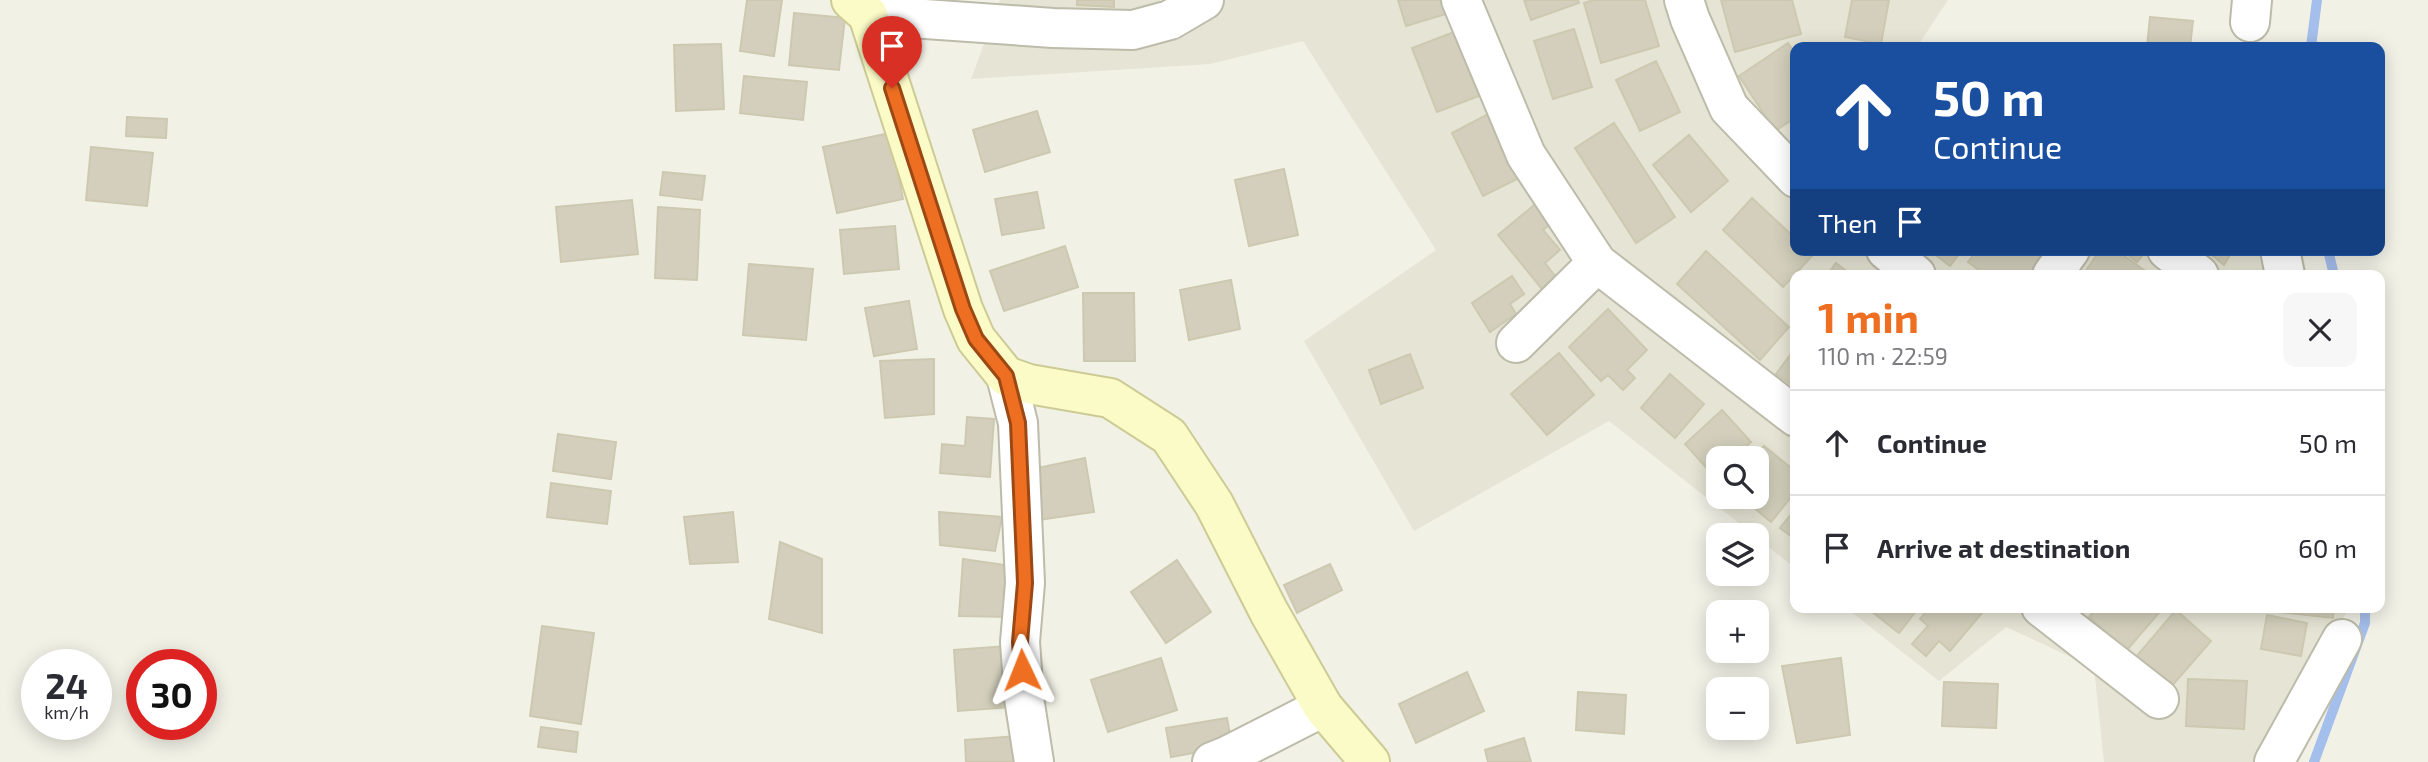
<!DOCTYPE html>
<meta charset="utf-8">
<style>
body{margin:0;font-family:"Exo 2",sans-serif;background:#f7f7f7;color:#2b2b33;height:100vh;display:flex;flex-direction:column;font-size:26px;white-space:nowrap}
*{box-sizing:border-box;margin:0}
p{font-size:23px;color:#7c7c81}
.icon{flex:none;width:38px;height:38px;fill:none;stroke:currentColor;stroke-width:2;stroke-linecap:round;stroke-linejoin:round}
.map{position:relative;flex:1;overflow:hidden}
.panel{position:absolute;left:1790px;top:270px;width:595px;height:343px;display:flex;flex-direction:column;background:#fff;border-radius:14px;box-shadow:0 4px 18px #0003}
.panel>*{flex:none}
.hud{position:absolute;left:1790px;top:42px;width:595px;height:214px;border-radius:14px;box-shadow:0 4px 18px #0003;background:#1a4fa0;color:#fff;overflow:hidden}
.fabs{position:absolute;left:1706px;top:446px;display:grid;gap:14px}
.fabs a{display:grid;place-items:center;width:63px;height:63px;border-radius:14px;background:#fff;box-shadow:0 4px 18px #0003;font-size:35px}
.speed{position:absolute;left:21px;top:649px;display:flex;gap:14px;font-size:35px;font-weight:700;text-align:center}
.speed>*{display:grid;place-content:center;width:91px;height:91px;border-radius:50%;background:#fff;box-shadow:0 4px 18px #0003;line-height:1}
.speed small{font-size:18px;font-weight:400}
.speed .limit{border:10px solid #d22;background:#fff;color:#111}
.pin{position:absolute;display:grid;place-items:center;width:60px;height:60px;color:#fff;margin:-72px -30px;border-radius:50% 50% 50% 0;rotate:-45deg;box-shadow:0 0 7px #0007}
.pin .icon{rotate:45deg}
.me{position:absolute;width:77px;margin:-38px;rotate:358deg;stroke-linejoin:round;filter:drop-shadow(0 0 5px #0008)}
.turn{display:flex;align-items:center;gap:24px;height:147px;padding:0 28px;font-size:32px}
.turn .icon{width:91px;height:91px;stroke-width:2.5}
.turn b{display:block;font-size:49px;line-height:60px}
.then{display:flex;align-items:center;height:66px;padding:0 28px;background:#0003;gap:14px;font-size:26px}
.round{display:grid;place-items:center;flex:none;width:74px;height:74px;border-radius:14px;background:#f7f7f7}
.head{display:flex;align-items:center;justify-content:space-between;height:119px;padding:0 28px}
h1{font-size:42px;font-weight:700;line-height:52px;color:#ee6f21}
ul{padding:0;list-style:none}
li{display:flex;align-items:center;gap:21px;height:105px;padding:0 28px;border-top:2px solid #e1e1e2}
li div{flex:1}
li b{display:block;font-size:26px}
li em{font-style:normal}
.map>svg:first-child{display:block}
</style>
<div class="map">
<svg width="2428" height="762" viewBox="0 0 2428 762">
<rect width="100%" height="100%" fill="#f2f1e6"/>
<path fill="#e6e4d4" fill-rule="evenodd" d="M1000 0H1948L1917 47H1796V250H2302L2307 275H1796L1795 568 1757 538V536L1754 535 1609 421 1414 531 1304 341 1436 250 1303 41 1210 64 971 79ZM1718 458H1757V497H1718Z
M1845 607H2350V608L2275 716 2253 762H2104L2094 668 2006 627 1939 681Z"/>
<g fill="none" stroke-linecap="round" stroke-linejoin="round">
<path stroke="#a5bfec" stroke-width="10" d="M2311 47 2317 0
M2328 250 2334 275
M2314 762 2365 623V607"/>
</g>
<path fill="#d3cfbc" stroke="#cdc9b0" stroke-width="2" d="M747 0H782L774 56 740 51Z
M1077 0H1114V7L1077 5Z
M1398 0H1445L1449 13 1406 26Z
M1524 0H1578L1579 3 1531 20Z
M1593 0H1645L1659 46 1601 63 1584 3Z
M1721 0H1792L1801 34 1735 52Z
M1852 0H1889L1881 44 1845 37Z
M794 13 845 18 839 70 789 65Z
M2150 17 2193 21 2190 47H2147Z
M1574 29 1592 87 1553 99 1534 41Z
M1454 32 1479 96 1437 112 1412 48Z
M1788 43 1796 55V117L1775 131 1739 76Z
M721 44 724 109 676 111 674 45Z
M1656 61 1680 112 1640 131 1616 80Z
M744 76 807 82 803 120 740 113Z
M1037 111 1050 152 985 172 973 130Z
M1488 114 1519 178 1483 196 1452 133Z
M127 117 167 119 166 138 126 136Z
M1614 123 1675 217 1636 243 1575 148Z
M890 133 903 199 837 213 823 147Z
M1689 135 1728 181 1691 212 1653 165Z
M91 147 153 153 147 206 86 200Z
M1284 169 1298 235 1249 246 1235 180Z
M663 172 705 176 702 200 660 195Z
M1037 192 1044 228 1002 235 995 199Z
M1752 198 1796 239V250H1808L1813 255 1783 287 1723 230Z
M632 200 638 254 561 262 556 207Z
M1538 202 1553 222 1543 230 1560 250 1545 263 1556 277 1542 289 1498 235Z
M658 207 700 210 697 280 655 278Z
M895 226 899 269 844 274 840 230Z
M1065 246 1078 287 1004 311 990 271Z
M1929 250H1962L1950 266Z
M1977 250H2049L2032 275H1986L1968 262Z
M2100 250H2116L2151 275H2083Z
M2122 250H2147L2137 262Z
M2206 250H2233L2224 265Z
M1706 251 1789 327 1760 360 1677 284Z
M1836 263 1852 275H1827Z
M749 264 813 269 806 340 743 335Z
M1512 276 1524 294 1510 304 1516 314 1490 332 1472 303Z
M1231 280 1240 329 1189 340 1180 290Z
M1083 293H1134L1135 361H1084Z
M909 301 917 349 874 356 865 308Z
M1608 309 1647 350 1627 370 1635 378 1623 390 1608 375 1601 381 1569 347Z
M1796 347V388L1776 374Z
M1559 353 1594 395 1547 435 1511 394Z
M1410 354 1423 388 1381 404 1369 370Z
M934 359V414L885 418 880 361Z
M1670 374 1704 404 1675 438 1641 408Z
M1722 410 1751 442 1734 458H1718V472L1714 476 1685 444Z
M967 417 994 419 990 477 940 473 942 444 965 446Z
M558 434 616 442 611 479 553 471Z
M1764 446 1796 472V491L1771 522 1741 497H1757V458H1754Z
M1085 458 1094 512 1038 520 1033 469Z
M551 483 611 491 607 524 547 517Z
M1796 508V540L1780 528Z
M733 512 738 562 690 564 684 517Z
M939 512 1002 517 995 551 940 545Z
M780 542 822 559V633L769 619Z
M963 559 1012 566 1010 617 959 616Z
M1177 560 1211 612 1166 643 1131 592Z
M1330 564 1342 590 1297 613 1284 585Z
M1866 607H1919L1899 633Z
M1930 607H1987L1950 651 1939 641 1926 656 1912 644 1928 626 1920 619Z
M2098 607H2164L2126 651 2089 617Z
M2263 607H2334L2333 618 2262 610Z
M2176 610 2211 641 2170 688 2136 657Z
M2267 615 2307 623 2301 656 2261 649Z
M542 626 594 633 581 724 530 716Z
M1007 646 1011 707 958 711 954 650Z
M1161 658 1177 710 1108 732 1091 680Z
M1841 658 1850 735 1797 743 1782 666Z
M1467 672 1484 711 1416 743 1399 704Z
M2188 679 2247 681 2244 729 2186 726Z
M1944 682 1998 684 1996 728 1942 726Z
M1578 692 1626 695 1624 734 1576 730Z
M1227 718 1232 746 1171 757 1166 728Z
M541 727 578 732 576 752 538 747Z
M1018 736 1020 762H966L965 740Z
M1524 738 1531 762H1488L1485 750Z"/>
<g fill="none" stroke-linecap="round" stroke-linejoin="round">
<g stroke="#bdbba9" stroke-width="42">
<path id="minor" d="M1461 0 1526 155 1597 263 1796 417
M1684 0 1690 19 1729 108 1796 178
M868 15 1053 28 1133 30 1170 20 1204 0
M2250 22 2252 0
M1886 250 1916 275
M2167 250 2199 275
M2280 250 2285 275
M2052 275 2070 250
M1516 343 1597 263
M1006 376 1018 423 1025 583 1020 642 1024 698 1034 762
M2041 607 2159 699
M1212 762 1227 756 1323 707
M2274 762 2342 639"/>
</g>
<g stroke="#cdcb95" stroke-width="42">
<path id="secondary" d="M851 0 868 15 963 309 976 339 1006 376 1029 384 1110 398 1169 436 1214 504 1269 612 1323 707 1370 762"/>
</g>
<use href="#minor" stroke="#fff" stroke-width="38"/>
<use href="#secondary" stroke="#fbfbc7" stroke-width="38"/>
</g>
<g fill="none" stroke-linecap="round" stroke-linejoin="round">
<g stroke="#9b4815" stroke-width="18">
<path id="route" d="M892 88 963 309 976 339 1006 376 1018 423 1025 583 1020 642 1022 670"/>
</g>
<use href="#route" stroke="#ee6f21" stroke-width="12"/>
</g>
</svg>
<div class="fabs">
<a><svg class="icon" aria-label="search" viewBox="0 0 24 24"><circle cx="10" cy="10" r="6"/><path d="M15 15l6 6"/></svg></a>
<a><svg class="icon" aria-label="layers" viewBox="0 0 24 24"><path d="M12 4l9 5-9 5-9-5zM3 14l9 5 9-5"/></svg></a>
<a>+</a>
<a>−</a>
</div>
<div class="speed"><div>24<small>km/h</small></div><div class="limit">30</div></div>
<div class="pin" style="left:892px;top:88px;background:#d93025"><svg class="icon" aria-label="arrive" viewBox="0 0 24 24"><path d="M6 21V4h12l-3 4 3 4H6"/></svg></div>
<svg class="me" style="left:1022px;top:670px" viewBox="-20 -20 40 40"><path d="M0-17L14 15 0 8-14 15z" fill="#ee6f21" stroke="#fff" stroke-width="4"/></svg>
<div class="hud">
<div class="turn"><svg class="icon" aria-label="ahead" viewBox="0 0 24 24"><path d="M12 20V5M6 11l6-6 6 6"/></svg><div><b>50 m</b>Continue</div></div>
<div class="then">Then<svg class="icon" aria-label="arrive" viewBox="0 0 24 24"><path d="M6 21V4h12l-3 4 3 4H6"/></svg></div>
</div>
<section class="panel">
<div class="head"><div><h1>1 min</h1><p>110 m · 22:59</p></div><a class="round"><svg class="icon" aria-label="close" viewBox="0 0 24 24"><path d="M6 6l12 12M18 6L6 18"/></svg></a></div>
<ul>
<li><svg class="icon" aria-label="ahead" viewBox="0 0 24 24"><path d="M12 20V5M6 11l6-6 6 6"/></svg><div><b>Continue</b></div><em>50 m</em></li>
<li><svg class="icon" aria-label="arrive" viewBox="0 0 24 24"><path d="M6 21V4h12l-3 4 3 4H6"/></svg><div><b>Arrive at destination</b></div><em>60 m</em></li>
</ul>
</section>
</div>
